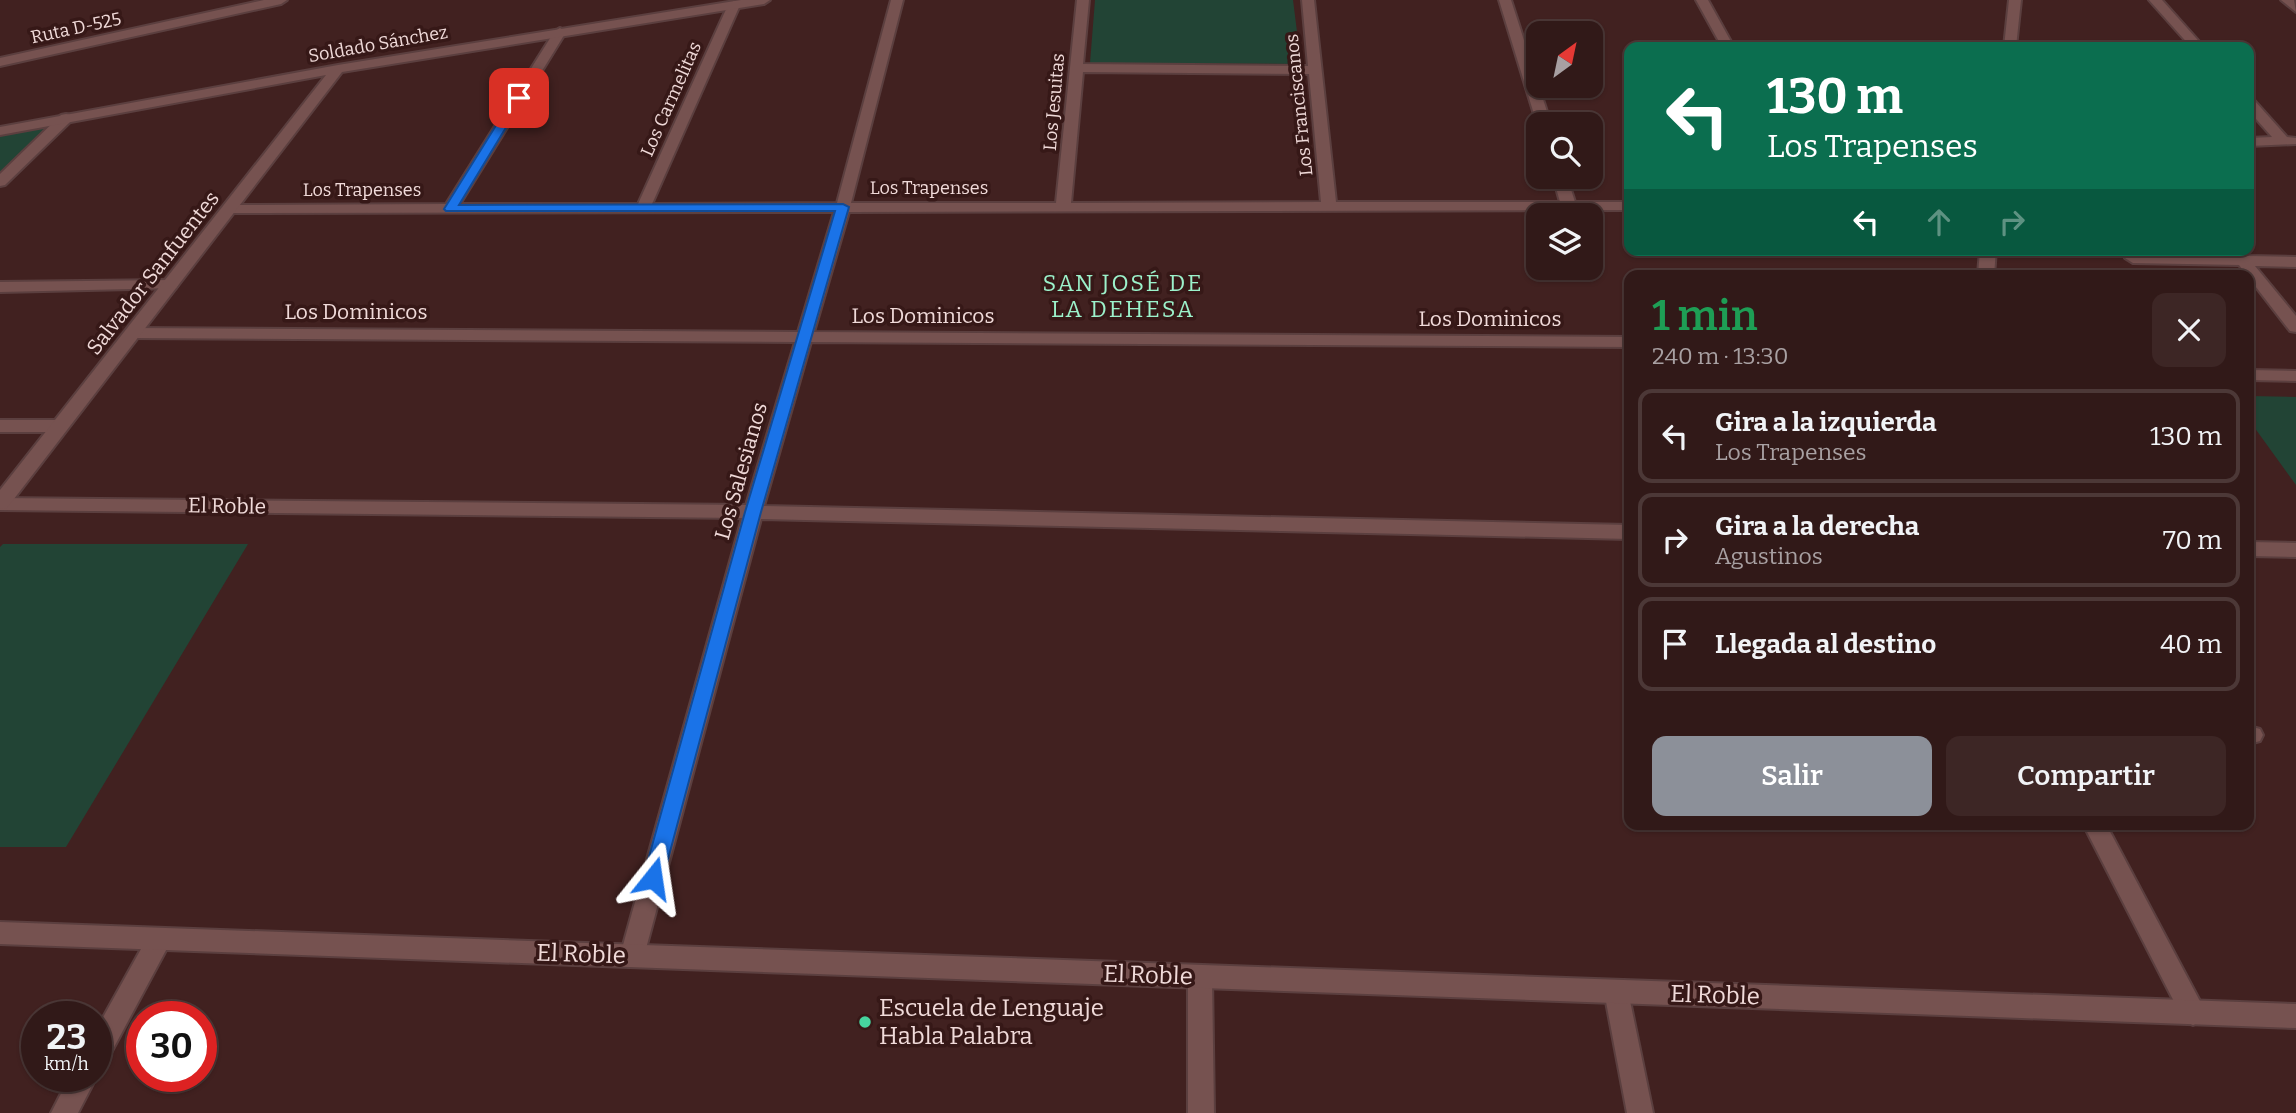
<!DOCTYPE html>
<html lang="es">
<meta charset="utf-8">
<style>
body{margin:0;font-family:Bitter,serif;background:#3d2625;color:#f1f3f6;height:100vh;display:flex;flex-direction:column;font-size:26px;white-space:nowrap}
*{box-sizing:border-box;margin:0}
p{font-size:23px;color:#a8a0a2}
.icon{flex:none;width:38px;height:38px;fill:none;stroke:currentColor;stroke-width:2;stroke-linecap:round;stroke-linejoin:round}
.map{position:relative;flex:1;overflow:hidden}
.side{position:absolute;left:1624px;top:270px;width:630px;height:560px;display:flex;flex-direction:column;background:#311918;border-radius:14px;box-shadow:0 2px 5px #0004,0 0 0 2px #4c3837}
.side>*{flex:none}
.guide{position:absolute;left:1624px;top:42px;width:630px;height:214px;border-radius:14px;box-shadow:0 2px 5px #0004,0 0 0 2px #4c3837;background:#0b6e4f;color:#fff;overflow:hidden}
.needle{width:46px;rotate:33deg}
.fabs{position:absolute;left:1526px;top:21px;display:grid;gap:14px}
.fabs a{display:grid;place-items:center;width:77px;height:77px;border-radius:14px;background:#311918;box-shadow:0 2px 5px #0004,0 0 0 2px #4c3837;font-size:35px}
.speed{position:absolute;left:21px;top:1001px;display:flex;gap:14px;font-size:35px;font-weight:700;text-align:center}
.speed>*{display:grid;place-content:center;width:91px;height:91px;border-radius:50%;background:#311918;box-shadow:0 2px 5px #0004,0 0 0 2px #4c3837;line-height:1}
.speed small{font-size:18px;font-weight:400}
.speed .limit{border:10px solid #d22;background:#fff;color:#111}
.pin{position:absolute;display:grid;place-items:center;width:60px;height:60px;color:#fff;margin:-30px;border-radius:14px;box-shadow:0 4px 10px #0006}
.me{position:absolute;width:77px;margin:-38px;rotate:15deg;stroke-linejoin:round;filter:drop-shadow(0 0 5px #0008)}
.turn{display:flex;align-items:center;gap:24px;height:147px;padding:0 28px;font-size:32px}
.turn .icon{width:91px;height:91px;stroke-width:2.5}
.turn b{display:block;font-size:49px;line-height:60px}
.lanes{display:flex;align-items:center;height:66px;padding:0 28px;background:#0003;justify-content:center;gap:35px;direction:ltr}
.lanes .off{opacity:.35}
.round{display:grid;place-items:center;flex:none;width:74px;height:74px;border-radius:14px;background:#3d2625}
.headline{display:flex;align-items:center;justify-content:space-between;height:119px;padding:0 28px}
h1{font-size:42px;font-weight:600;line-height:52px;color:#1e9e55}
.primary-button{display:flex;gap:14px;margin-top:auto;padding:14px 28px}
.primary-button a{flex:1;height:80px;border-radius:14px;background:#8c9099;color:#fff;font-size:28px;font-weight:600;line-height:80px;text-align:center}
.primary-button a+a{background:#3d2625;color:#f1f3f6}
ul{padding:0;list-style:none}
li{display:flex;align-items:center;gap:21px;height:94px;margin:0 14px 10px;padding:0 14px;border:4px solid #4c3837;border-radius:14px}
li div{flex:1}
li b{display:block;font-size:26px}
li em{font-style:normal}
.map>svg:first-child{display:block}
</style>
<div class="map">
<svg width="2296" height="1113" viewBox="0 0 2296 1113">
<rect width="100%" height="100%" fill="#412120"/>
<path fill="#224435" d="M1095 0H1293L1301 64 1090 63Z
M53 122 0 173V133Z
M2249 396 2296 397V485L2249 420Z
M3 544H248L66 847H0V547Z"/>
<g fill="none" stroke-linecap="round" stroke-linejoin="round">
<g stroke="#5b3f3f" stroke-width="4">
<path id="minor" d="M891 0H903L851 203H1056L1077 0H1089L1083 64 1308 66 1302 0H1314L1336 202H1560L1553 177H1567L1575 202H1629V210L849 212 814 332 1629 337V347L811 342 764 506 1629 525V539L761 519 644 956 641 964 632 967 623 964 620 956 742 518 0 510V498L746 505 795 342 132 338 124 333 132 328 798 332 834 212 229 213 222 209 229 205 446 204 554 32 560 28 566 32 460 204H638L728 5 734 1 740 5 652 204 837 203ZM1083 72 1309 74 1321 202 1071 203Z
M1499 0H1511L1551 124H1537Z
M1696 0H1708L1734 47H1722Z
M2009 0H2021L2016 47H2004Z
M2149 0H2162L2204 47H2191Z
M2281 0H2294L2296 12Z
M2249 99 2254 100 2287 137 2296 138V144L2249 146V138L2272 137 2249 111Z
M66 114 71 115V121L5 185 0 186V174L61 115Z
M1980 250H1996L1994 275H1978Z
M2234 250 2243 251 2248 256 2296 257V267L2255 266 2296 316V332L2290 331 2239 265 2133 263 2125 258 2133 253 2232 256Z
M170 280 176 282 178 285 176 288 0 292V282Z
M2249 370 2296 371V381L2249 380Z
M0 420H60L69 426 60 432H0Z
M2249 542 2296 543V557L2249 556Z
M2249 726 2260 729 2263 735 2260 741 2249 744Z
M2083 824H2106L2202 1005 2206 1013 2202 1021 2193 1025 2184 1021Z
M160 928 169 931 172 939 105 1064 96 1067V1030L151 931Z
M1200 966 1209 969 1212 977 1214 1113H1188V977L1191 969Z
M1616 980 1625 983 1628 991 1653 1113H1627L1604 991 1607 983Z
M96 1074 97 1076 78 1113H51L70 1076Z"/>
</g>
<g stroke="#5b3f3f" stroke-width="4">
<path id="tertiary" d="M264 0H287L281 4 0 66V58Z
M741 0H770L764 4 342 72 7 508 0 509V490L326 75 0 135V127L338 65Z
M0 922 2296 1004V1028L0 944Z"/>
</g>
<use href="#minor" fill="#765250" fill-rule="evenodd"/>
<use href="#tertiary" fill="#765250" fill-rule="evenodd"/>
</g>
<path fill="#1a73e8" stroke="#114b97" stroke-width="2" d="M519 95 524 98 459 205 843 204 849 207 761 512 663 878 660 884 653 886 646 884 643 878 745 512 835 211H446L444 209 513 98Z"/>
<circle fill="#46d49e" stroke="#361817" stroke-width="2.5" cx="865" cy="1022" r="7"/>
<g text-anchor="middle" stroke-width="7" stroke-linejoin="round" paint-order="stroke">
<g font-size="18" fill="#f0dad9" stroke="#361817">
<text transform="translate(76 28) rotate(-12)" y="6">Ruta D-525</text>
<text transform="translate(378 44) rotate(-10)" y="6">Soldado Sánchez</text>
<text transform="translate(671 99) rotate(-66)" y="6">Los Carmelitas</text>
<text transform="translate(1054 102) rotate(-85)" y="6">Los Jesuitas</text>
<text transform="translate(1299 105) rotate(-96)" y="6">Los Franciscanos</text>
<text x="929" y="194">Los Trapenses</text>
<text x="362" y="196">Los Trapenses</text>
</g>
<g font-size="21" fill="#f0dad9" stroke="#361817">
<text transform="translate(153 273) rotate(-52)" y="7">Salvador Sanfuentes</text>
<text x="356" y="319">Los Dominicos</text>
<text x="923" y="323">Los Dominicos</text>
<text x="1490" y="326">Los Dominicos</text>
<text transform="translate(741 471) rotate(-74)" y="7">Los Salesianos</text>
<text transform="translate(227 506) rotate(1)" y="7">El Roble</text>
</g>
<g font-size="23" letter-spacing="2" fill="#9cf2cb" stroke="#361817">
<text x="1123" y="291">SAN JOSÉ DE<tspan x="1123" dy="26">LA DEHESA</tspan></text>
</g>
<g font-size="24" fill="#f0dad9" stroke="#361817">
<text transform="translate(581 954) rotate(2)" y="8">El Roble</text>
<text transform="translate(1148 975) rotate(2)" y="8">El Roble</text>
<text transform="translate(1715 995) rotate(2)" y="8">El Roble</text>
</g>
<g font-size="24" fill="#f0dad9" stroke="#361817" text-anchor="start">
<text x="879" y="1016">Escuela de Lenguaje<tspan x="879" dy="28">Habla Palabra</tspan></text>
</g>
</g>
</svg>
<div class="fabs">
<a><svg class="needle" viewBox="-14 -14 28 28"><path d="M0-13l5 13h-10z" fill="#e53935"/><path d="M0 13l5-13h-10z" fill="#a8a0a2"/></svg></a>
<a><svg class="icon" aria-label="search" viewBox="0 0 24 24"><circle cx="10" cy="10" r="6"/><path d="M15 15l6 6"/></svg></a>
<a><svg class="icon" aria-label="layers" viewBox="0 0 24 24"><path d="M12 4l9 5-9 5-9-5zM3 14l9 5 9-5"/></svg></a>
</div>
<div class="speed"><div>23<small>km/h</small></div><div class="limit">30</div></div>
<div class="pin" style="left:519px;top:98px;background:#d93025"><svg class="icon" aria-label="arrive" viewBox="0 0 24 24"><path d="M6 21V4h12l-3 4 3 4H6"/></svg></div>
<svg class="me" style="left:653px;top:878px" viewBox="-20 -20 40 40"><path d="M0-17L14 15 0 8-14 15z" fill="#1a73e8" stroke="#fff" stroke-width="4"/></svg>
<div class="guide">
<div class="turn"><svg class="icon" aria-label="left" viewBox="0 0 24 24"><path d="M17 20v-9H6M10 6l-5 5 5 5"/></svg><div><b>130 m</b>Los Trapenses</div></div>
<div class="lanes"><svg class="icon" aria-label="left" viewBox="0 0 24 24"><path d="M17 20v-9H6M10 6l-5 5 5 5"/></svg><svg class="icon off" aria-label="ahead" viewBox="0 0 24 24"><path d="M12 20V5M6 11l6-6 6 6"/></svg><svg class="icon off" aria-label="right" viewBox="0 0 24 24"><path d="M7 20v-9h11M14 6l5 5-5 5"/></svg></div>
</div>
<section class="side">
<div class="headline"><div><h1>1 min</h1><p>240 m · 13:30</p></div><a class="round"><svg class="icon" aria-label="close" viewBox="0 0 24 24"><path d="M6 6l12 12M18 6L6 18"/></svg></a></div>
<ul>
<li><svg class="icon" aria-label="left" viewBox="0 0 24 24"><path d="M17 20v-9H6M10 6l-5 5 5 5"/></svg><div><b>Gira a la izquierda</b><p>Los Trapenses</p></div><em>130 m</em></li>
<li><svg class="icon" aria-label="right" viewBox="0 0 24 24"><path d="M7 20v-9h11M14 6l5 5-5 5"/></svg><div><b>Gira a la derecha</b><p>Agustinos</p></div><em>70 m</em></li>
<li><svg class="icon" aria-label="arrive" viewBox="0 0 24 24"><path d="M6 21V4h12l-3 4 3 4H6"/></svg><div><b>Llegada al destino</b></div><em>40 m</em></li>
</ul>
<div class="primary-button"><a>Salir</a><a>Compartir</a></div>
</section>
</div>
